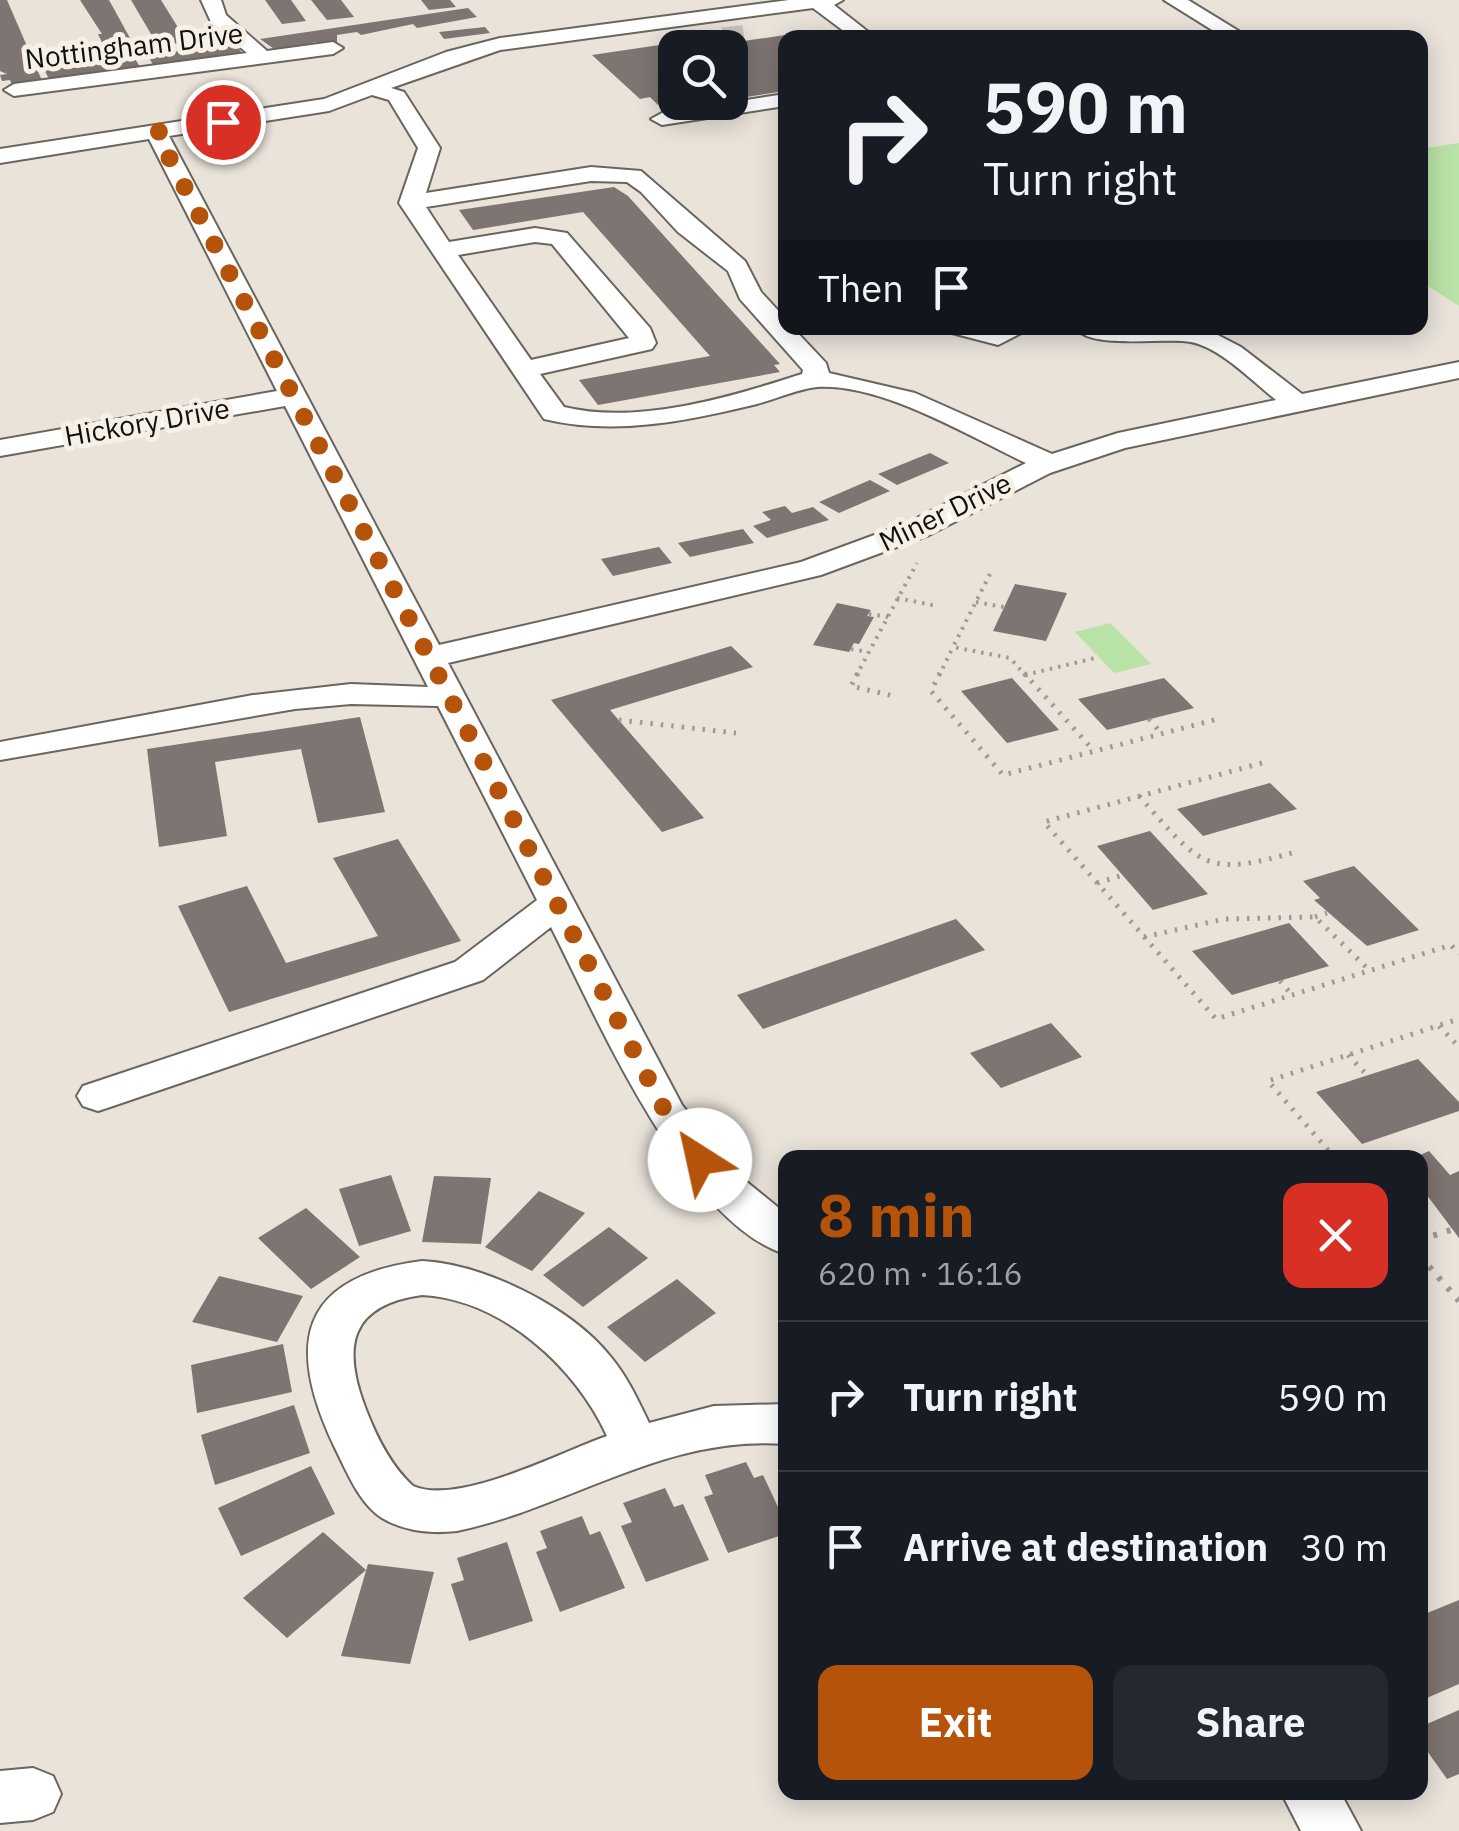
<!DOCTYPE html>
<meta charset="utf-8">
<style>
body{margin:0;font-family:"IBM Plex Sans",sans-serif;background:#242831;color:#f1f3f6;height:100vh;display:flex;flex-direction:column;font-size:38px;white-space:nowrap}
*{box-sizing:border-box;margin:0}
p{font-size:32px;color:#9ea1a6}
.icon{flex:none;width:55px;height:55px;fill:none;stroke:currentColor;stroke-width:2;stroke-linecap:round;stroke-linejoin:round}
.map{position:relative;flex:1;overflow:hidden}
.side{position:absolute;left:778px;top:1150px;width:650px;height:650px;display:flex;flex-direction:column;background:#171b24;border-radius:20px;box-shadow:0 5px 25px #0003}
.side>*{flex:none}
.guide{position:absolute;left:778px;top:30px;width:650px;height:305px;border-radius:20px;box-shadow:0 5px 25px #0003;background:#171b24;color:#f1f3f6;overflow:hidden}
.buttons{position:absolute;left:658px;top:30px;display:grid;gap:20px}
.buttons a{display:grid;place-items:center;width:90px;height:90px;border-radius:20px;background:#171b24;box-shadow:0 5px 25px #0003;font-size:50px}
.pin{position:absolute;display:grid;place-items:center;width:85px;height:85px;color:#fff;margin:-42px;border:5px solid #fff;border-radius:50%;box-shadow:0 2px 10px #0007}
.me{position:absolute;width:110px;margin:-55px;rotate:325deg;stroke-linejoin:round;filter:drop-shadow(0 0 8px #0008)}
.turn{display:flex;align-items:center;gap:35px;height:210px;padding:0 40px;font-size:45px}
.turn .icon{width:130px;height:130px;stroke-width:2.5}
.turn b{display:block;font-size:70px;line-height:85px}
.then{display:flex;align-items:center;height:95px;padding:0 40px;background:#0003;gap:20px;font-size:38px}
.round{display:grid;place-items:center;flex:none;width:105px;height:105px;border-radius:20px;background:#242831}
.headline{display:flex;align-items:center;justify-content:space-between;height:170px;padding:0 40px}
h1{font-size:60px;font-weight:800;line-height:75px;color:#b45309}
.button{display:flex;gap:20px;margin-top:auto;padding:20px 40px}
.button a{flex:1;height:115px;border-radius:20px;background:#b45309;color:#fff;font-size:40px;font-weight:800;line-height:115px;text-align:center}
.button a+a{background:#242831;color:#f1f3f6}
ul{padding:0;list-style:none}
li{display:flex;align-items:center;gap:30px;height:150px;padding:0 40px;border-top:2px solid #363941}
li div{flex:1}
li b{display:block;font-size:38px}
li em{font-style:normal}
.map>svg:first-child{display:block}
</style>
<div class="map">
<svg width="1459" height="1831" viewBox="0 0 1459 1831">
<rect width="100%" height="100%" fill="#e9e3da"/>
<path fill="#b9e2a7" d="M1459 143V306L1420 281V149Z
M1110 623 1151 664 1114 673 1075 632Z"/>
<path fill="#7e7471" d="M0 0H7L43 83 13 87 10 80 2 81 0 75 7 74 0 71Z
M80 0H109L136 49 107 53 98 34H102Z
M131 0H161L187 42 158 46Z
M265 0H291L306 21 282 24Z
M311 0H341L354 17 327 20Z
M421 0H450L456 7 429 10Z
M468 8 477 17 417 28 413 24 361 35 357 32 337 35V43L320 46 316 42 277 51 260 39Z
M485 27 490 33 444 39 439 32Z
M785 35V91L746 97 738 91 730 92V48L717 45Z
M236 44 242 53 177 66 153 65 148 55Z
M666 44 675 46V102L658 105 650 97 640 99 592 55Z
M134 57 140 67 118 69 120 73H88L90 77 49 79 44 69Z
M614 187 628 196 780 364 774 365 780 372 598 405 579 380 710 356 583 212 473 230 459 210Z
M930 453 949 463 897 485 878 474Z
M870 480 890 491 839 513 819 502Z
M785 506 792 513 813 507 829 520 767 538 753 526 771 520 762 512Z
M743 529 754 543 690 557 678 543Z
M659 547 672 563 613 576 601 559Z
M1015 584 1067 593 1046 641 993 631Z
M837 603 871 610 867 616 874 617 859 644 854 643 849 652 813 645Z
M731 646 753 667 610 710 704 818 662 832 551 700Z
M1012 678 1059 730 1007 743 961 691Z
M1164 678 1194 708 1107 730 1078 699Z
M360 717 385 812 318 823 301 749 215 762 227 836 159 847 147 749Z
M1270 783 1297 809 1203 836 1177 809Z
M1150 831 1208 894 1153 910 1097 846Z
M398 839 461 941 229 1012 178 906 247 886 286 963 378 936 333 858Z
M1354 866 1419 930 1367 946 1314 900 1320 898 1303 881Z
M956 919 985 950 763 1029 737 995Z
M1289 923 1329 966 1232 995 1192 951Z
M1051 1023 1082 1057 1001 1088 970 1053Z
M1418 1059 1459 1102V1111L1362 1144 1316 1092Z
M1429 1151 1450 1175 1459 1171V1238L1420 1186V1155Z
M391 1175 411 1231 359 1246 339 1189Z
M434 1176 491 1178 481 1244 422 1242Z
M539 1191 585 1213 532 1271 485 1247Z
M306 1208 360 1257 311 1289 258 1238Z
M609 1227 648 1258 583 1307 543 1275Z
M219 1276 303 1296 277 1342 192 1322Z
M677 1279 716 1313 645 1362 607 1327Z
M283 1344 292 1392 197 1413 191 1365Z
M294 1405 310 1453 215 1485 201 1435Z
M746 1462 754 1478 763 1475 785 1522V1534L728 1553 704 1497 713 1494 705 1475Z
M311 1466 335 1514 241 1556 218 1508Z
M665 1488 674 1507 683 1504 709 1560 646 1582 621 1526 632 1522 623 1503Z
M582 1516 590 1535 600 1531 625 1588 560 1612 536 1552 547 1548 540 1531Z
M323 1532 366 1570 287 1638 243 1598Z
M507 1542 533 1621 469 1641 451 1584 464 1580 457 1558Z
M368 1564 434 1572 410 1664 341 1656Z
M1459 1600V1684L1420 1701V1616Z
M1459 1710V1774L1447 1779 1420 1741V1727Z"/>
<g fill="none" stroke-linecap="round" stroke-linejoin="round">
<path stroke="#c9c3bb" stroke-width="21" stroke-dasharray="21 11" stroke-linecap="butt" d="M723 38 747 35"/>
<g stroke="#6a655d" stroke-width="4">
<path id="minor" d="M201 0H221L226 15 267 51 333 42 343 48 333 54 14 96 4 90 14 84 247 53 211 22Z
M789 0H843L834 5 876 38H853L813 8 500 50 391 88 404 92 440 148 426 193 591 167 641 171 745 261 761 292 785 318V328H793L826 363 829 373 915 393 1052 454 1118 433 1276 400C1252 381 1221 348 1191 342 1165 337 1091 350 1076 328L1206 329 1241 347 1302 394 1459 362V378L1125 448 1050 473 929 535 821 575 448 663 682 1105 737 1174 785 1213V1254C684 1222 597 1018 551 927L483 980 113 1106 98 1111 83 1106 77 1096 83 1086 455 962 537 900 438 706 351 704 295 709 0 760V742L253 695 351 684 428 687 285 406 0 456V440L277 391 149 139 0 163V149L324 99 446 52 500 38ZM372 95 389 100 418 148 399 203 544 419C615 436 687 421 757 404 776 399 798 389 817 387 882 383 968 436 1026 463L907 523 801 562 439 645 169 136 329 111ZM591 181 627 182 641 192 678 232 728 271 740 299 803 370 802 374C731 397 638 425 564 407L540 374 652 349 656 343 650 328 567 233 535 228 449 242 426 207ZM535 242 552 244 629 338 531 360 458 255Z
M1164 0H1188L1250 38H1225Z
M785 94V106L662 125 651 119 662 113Z
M948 328H1031L998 345 952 333Z
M422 1261C484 1264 571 1307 610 1356 627 1376 638 1400 649 1423L714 1406 785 1404V1444C664 1435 571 1507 457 1531 431 1534 404 1531 382 1518 359 1503 347 1472 335 1448 286 1346 297 1277 422 1261ZM422 1295C501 1299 576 1367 607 1436 561 1452 459 1506 413 1486 390 1465 376 1436 365 1407 342 1346 350 1305 422 1295Z
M33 1768 53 1776 61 1794 53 1812 33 1820 0 1823V1771Z
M1281 1792H1340L1361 1831H1301Z"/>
</g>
<path stroke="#9f9a93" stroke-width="4" stroke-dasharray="2.5 6" stroke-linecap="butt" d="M990 574 953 647 1010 658 1026 676
M897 598 937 606
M976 602 1004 607
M869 614 888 617
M851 649 868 652
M1025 675 1099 657
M856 676 917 563
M939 676 953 647"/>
<path stroke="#9f9a93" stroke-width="5" stroke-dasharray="2.5 8" stroke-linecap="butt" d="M858 673 851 686 898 697
M940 673 931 691 1003 775 1218 719
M1024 673 1094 751
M1025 675 1032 673
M1149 719 1162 734
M619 720 736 733
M1262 763 1044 822 1216 1019 1451 945 1459 954
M1139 796C1202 867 1204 878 1299 851
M1097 883 1123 875
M1315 917 1327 913
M1144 937 1224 919 1315 917 1370 971
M1280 981 1292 995
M1439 1026 1459 1047
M1348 1055 1368 1076
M1335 1158 1268 1081 1459 1019"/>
<path stroke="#9f9a93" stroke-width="6" stroke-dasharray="4 10" stroke-linecap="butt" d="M1420 1240 1451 1230
M1420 1256 1459 1301"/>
<use href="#minor" fill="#fff" fill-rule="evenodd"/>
</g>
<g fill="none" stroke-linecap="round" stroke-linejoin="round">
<path stroke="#b45309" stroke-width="18" stroke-dasharray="0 32.4" d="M223 122 156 132 666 1113 700 1160"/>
</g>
<g text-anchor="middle" stroke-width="10" stroke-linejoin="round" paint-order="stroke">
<g font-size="28" fill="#12100d" stroke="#f6f0e7">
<text transform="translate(134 46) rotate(-7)" y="10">Nottingham Drive</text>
<text transform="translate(147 422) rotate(-10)" y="10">Hickory Drive</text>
<text transform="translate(945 512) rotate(-26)" y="10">Miner Drive</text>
</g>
</g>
</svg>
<div class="buttons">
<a><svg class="icon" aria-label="search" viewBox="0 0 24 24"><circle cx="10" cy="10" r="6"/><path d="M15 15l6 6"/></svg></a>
</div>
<div class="pin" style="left:223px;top:122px;background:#d93025"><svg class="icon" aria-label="arrive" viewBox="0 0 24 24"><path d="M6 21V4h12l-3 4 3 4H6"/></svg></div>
<svg class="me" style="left:700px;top:1160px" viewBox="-20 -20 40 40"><circle r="19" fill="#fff"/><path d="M0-13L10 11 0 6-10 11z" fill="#b45309"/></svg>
<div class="guide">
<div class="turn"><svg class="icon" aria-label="right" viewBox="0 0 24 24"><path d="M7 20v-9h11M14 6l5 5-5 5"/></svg><div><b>590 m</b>Turn right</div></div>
<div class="then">Then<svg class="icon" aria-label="arrive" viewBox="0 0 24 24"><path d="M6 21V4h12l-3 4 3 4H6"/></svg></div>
</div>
<section class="side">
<div class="headline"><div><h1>8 min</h1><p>620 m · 16:16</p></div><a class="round" style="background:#d93025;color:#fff"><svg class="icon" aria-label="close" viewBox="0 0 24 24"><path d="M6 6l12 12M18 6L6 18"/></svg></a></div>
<ul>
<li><svg class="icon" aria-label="right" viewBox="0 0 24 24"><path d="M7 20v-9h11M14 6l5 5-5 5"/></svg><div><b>Turn right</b></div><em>590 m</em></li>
<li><svg class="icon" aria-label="arrive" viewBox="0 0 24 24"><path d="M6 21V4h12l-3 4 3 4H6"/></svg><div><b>Arrive at destination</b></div><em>30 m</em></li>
</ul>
<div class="button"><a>Exit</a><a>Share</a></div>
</section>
</div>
